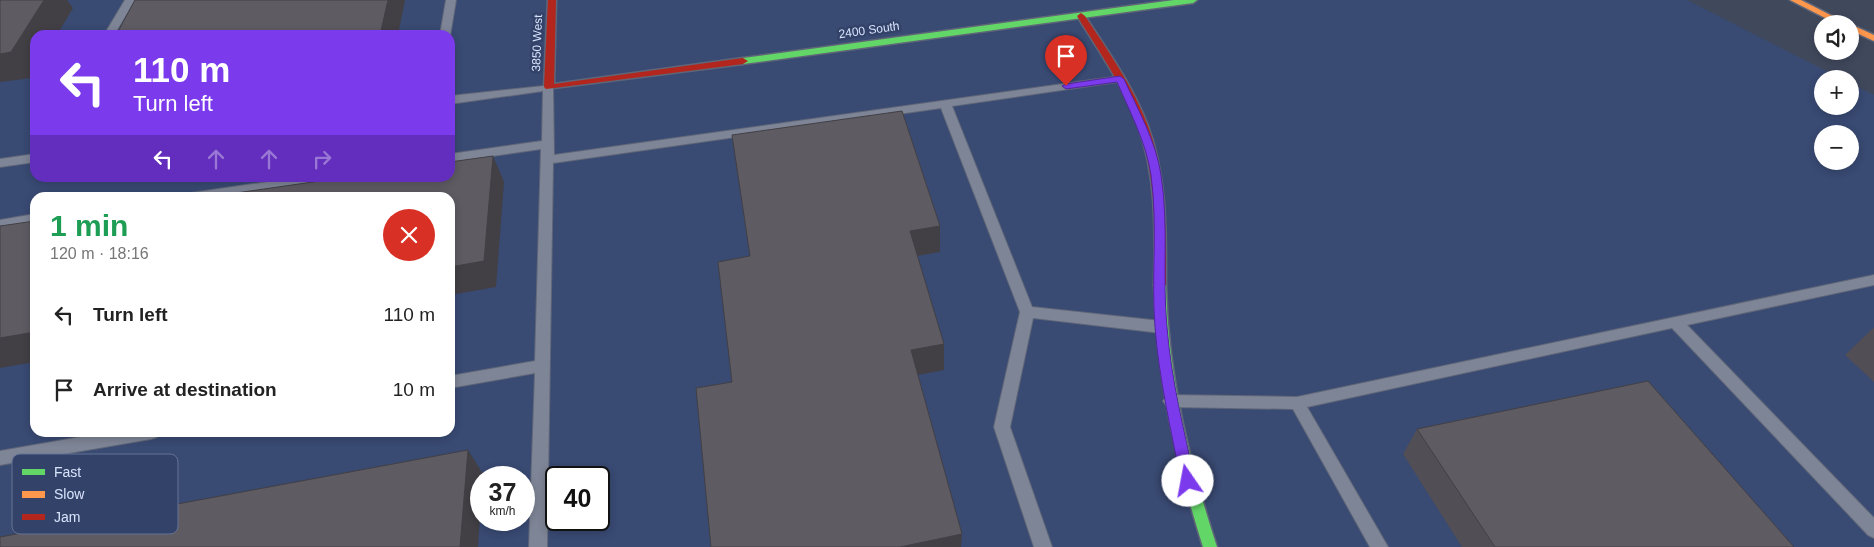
<!DOCTYPE html>
<meta charset="utf-8">
<style>
body{margin:0;font-family:Arial,sans-serif;background:#f6f6f6;color:#222;height:100vh;display:flex;flex-direction:column;font-size:19px;white-space:nowrap}
*{box-sizing:border-box;margin:0}
p{font-size:16px;color:#767676}
.icon{flex:none;width:28px;height:28px;fill:none;stroke:currentColor;stroke-width:2;stroke-linecap:round;stroke-linejoin:round}
.map{position:relative;flex:1;overflow:hidden}
.side{position:absolute;left:30px;top:192px;width:425px;height:245px;display:flex;flex-direction:column;background:#fff;border-radius:15px;box-shadow:0 2px 8px #0003}
.side>*{flex:none}
.hud{position:absolute;left:30px;top:30px;width:425px;height:152px;border-radius:15px;box-shadow:0 2px 8px #0003;background:#7c3aed;color:#fff;overflow:hidden}
.tools{position:absolute;left:1814px;top:15px;display:grid;gap:10px}
.tools a{display:grid;place-items:center;width:45px;height:45px;border-radius:50%;background:#fff;box-shadow:0 2px 8px #0003;font-size:25px}
.speed{position:absolute;left:470px;top:466px;display:flex;gap:10px;font-size:25px;font-weight:700;text-align:center}
.speed>*{display:grid;place-content:center;width:65px;height:65px;border-radius:50%;background:#fff;box-shadow:0 2px 8px #0003;line-height:1}
.speed small{font-size:12px;font-weight:400}
.speed .limit{border:2px solid #111;border-radius:8px;background:#fff;color:#111}
.pin{position:absolute;display:grid;place-items:center;width:42px;height:42px;color:#fff;margin:-51px -21px;border-radius:50% 50% 50% 0;rotate:-45deg;box-shadow:0 0 5px #0007}
.pin .icon{rotate:45deg}
.me{position:absolute;width:55px;margin:-28px;rotate:348deg;stroke-linejoin:round;filter:drop-shadow(0 0 4px #0008)}
.turn{display:flex;align-items:center;gap:18px;height:105px;padding:0 20px;font-size:22px}
.turn .icon{width:65px;height:65px;stroke-width:2.5}
.turn b{display:block;font-size:35px;line-height:42px}
.lanes{display:flex;align-items:center;height:48px;padding:0 20px;background:#0003;justify-content:center;gap:25px;direction:ltr}
.lanes .off{opacity:.35}
.round{display:grid;place-items:center;flex:none;width:52px;height:52px;border-radius:26px;background:#f6f6f6}
.summary{display:flex;align-items:center;justify-content:space-between;height:85px;padding:0 20px}
h1{font-size:30px;font-weight:700;line-height:38px;color:#1e9e55}
ul{padding:0;list-style:none}
li{display:flex;align-items:center;gap:15px;height:75px;padding:0 20px}
li div{flex:1}
li b{display:block;font-size:19px}
li em{font-style:normal}
.map>svg:first-child{display:block}
</style>
<div class="map">
<svg width="1874" height="547" viewBox="0 0 1874 547">
<rect width="100%" height="100%" fill="#40485c"/>
<path fill="#394a73" fill-rule="evenodd" d="M0 0H1687L1842 79H1822V106H1850V83L1874 95V547H0ZM35 35H450V178H35ZM1822 134H1850V161H1822ZM35 198H450V432H35ZM481 478H524V520H481ZM556 478H599V520H556Z"/>
<g fill="none" stroke-linecap="round" stroke-linejoin="round">
<g stroke="#5f6678" stroke-width="2">
<path id="lane" d="M125 0H135L114 35H104Z
M446 0H456L450 36 440 35Z
M1120 76 1126 79 1124 81 952 106 1032 307 1161 321 1166 323 1168 327 1166 331 1161 333 1033 318 1010 427 1052 547H1034L994 427 1020 312 941 108 553 163 547 547H529L535 373 450 388V376L535 361 541 149 450 162V154L542 141 543 91 450 104V96L553 85 554 155Z
M35 154V162L0 167V159Z
M295 178H326L320 182 217 198H178L184 194Z
M35 214V224L0 230V220Z
M1874 275V285L1687 325 1874 518V538L1868 535 1672 328 1307 407 1388 547H1370L1293 409 1171 407 1166 405 1163 401 1166 397 1171 395 1297 397Z
M109 432H159L157 437 151 439 0 465V451Z"/>
</g>
<g stroke="#5f6678" stroke-width="3">
<path id="fast" d="M1174 0H1197L1193 3 743 64 738 61 743 58Z
M1160 281 1166 285C1168 376 1189 461 1217 547H1203C1176 461 1156 376 1154 285Z"/>
</g>
<g stroke="#5f6678" stroke-width="3">
<path id="slow" d="M1790 0H1801L1848 24H1837Z
M1850 24 1874 35V41L1850 30Z"/>
</g>
<g stroke="#5f6678" stroke-width="3">
<path id="jam" d="M548 0H556L554 84 743 58 748 61 743 64 546 89 544 87Z
M1081 13 1085 16C1108 51 1133 86 1148 126 1167 177 1166 232 1166 285L1160 289 1154 285C1155 232 1157 177 1138 126 1124 87 1099 51 1077 16Z"/>
</g>
<use href="#lane" fill="#7e8596" fill-rule="evenodd"/>
<use href="#fast" fill="#63d668" fill-rule="evenodd"/>
<use href="#slow" fill="#ff974d" fill-rule="evenodd"/>
<use href="#jam" fill="#b3261e" fill-rule="evenodd"/>
</g>
<path fill="#524e55" d="M1874 328V382L1845 355 1872 329Z
M1417 429 1794 547H1462L1403 454Z"/>
<path fill="#424045" d="M41 0H67L73 8 57 35H35V71L31 78 0 82V54Z
M388 0H405L398 35H380Z
M493 156 504 182 496 287 450 295V267Z
M940 226V252L911 257 910 231Z
M35 332V362L0 368V338Z
M944 344V370L912 376 911 350Z
M468 450 483 474V478H481V501L478 547H460Z
M962 534 961 547H900Z"/>
<path fill="#5f5b63" stroke="#424045" d="M0 0H44L11 52 0 54Z
M135 0H388L380 35H116Z
M902 111 940 226 910 231 944 344 911 350 962 534 900 547H711L696 388 732 382 718 262 750 256 732 135Z
M493 156 484 261 450 267V198H201L341 178H450V162Z
M35 221V332L0 338V226Z
M1648 381 1794 547H1495L1417 429Z
M468 450 460 547H0V537Z"/>
<path fill="#7c3aed" stroke="#51269a" d="M1120 76 1124 79C1138 110 1156 141 1161 175 1169 226 1162 276 1167 327 1171 379 1184 430 1195 481L1193 485H1183L1181 481C1171 430 1159 379 1155 327 1151 276 1158 226 1151 175 1146 142 1130 112 1117 82L1066 89 1062 86 1066 84Z"/>
<g text-anchor="middle" stroke-width="5" stroke-linejoin="round" paint-order="stroke">
<g font-size="12" fill="#d9e4fc" stroke="#334269">
<text transform="translate(869 30) rotate(-8)" y="4">2400 South</text>
<text transform="translate(537 43) rotate(-88)" y="4">3850 West</text>
</g>
</g>
<rect x="12" y="454" width="166" height="80" rx="8" fill="#334269" stroke="#657395" stroke-width="1"/>
<rect x="22" y="469" width="23" height="6" fill="#63d668"/>
<rect x="22" y="491" width="23" height="7" fill="#ff974d"/>
<rect x="22" y="514" width="23" height="6" fill="#b3261e"/>
<g font-size="14" fill="#d9e4fc">
<text x="54" y="477">Fast</text>
<text x="54" y="499">Slow</text>
<text x="54" y="522">Jam</text>
</g>
</svg>
<div class="tools">
<a><svg class="icon" aria-label="sound" viewBox="0 0 24 24"><path d="M4 9h4l5-4v14l-5-4H4zM17 9q2 3 0 6"/></svg></a>
<a>+</a>
<a>−</a>
</div>
<div class="speed"><div>37<small>km/h</small></div><div class="limit">40</div></div>
<div class="pin" style="left:1066px;top:86px;background:#d93025"><svg class="icon" aria-label="arrive" viewBox="0 0 24 24"><path d="M6 21V4h12l-3 4 3 4H6"/></svg></div>
<svg class="me" style="left:1188px;top:481px" viewBox="-20 -20 40 40"><circle r="19" fill="#fff"/><path d="M0-13L10 11 0 6-10 11z" fill="#7c3aed"/></svg>
<div class="hud">
<div class="turn"><svg class="icon" aria-label="left" viewBox="0 0 24 24"><path d="M17 20v-9H6M10 6l-5 5 5 5"/></svg><div><b>110 m</b>Turn left</div></div>
<div class="lanes"><svg class="icon" aria-label="left" viewBox="0 0 24 24"><path d="M17 20v-9H6M10 6l-5 5 5 5"/></svg><svg class="icon off" aria-label="ahead" viewBox="0 0 24 24"><path d="M12 20V5M6 11l6-6 6 6"/></svg><svg class="icon off" aria-label="ahead" viewBox="0 0 24 24"><path d="M12 20V5M6 11l6-6 6 6"/></svg><svg class="icon off" aria-label="right" viewBox="0 0 24 24"><path d="M7 20v-9h11M14 6l5 5-5 5"/></svg></div>
</div>
<section class="side">
<div class="summary"><div><h1>1 min</h1><p>120 m · 18:16</p></div><a class="round" style="background:#d93025;color:#fff"><svg class="icon" aria-label="close" viewBox="0 0 24 24"><path d="M6 6l12 12M18 6L6 18"/></svg></a></div>
<ul>
<li><svg class="icon" aria-label="left" viewBox="0 0 24 24"><path d="M17 20v-9H6M10 6l-5 5 5 5"/></svg><div><b>Turn left</b></div><em>110 m</em></li>
<li><svg class="icon" aria-label="arrive" viewBox="0 0 24 24"><path d="M6 21V4h12l-3 4 3 4H6"/></svg><div><b>Arrive at destination</b></div><em>10 m</em></li>
</ul>
</section>
</div>
